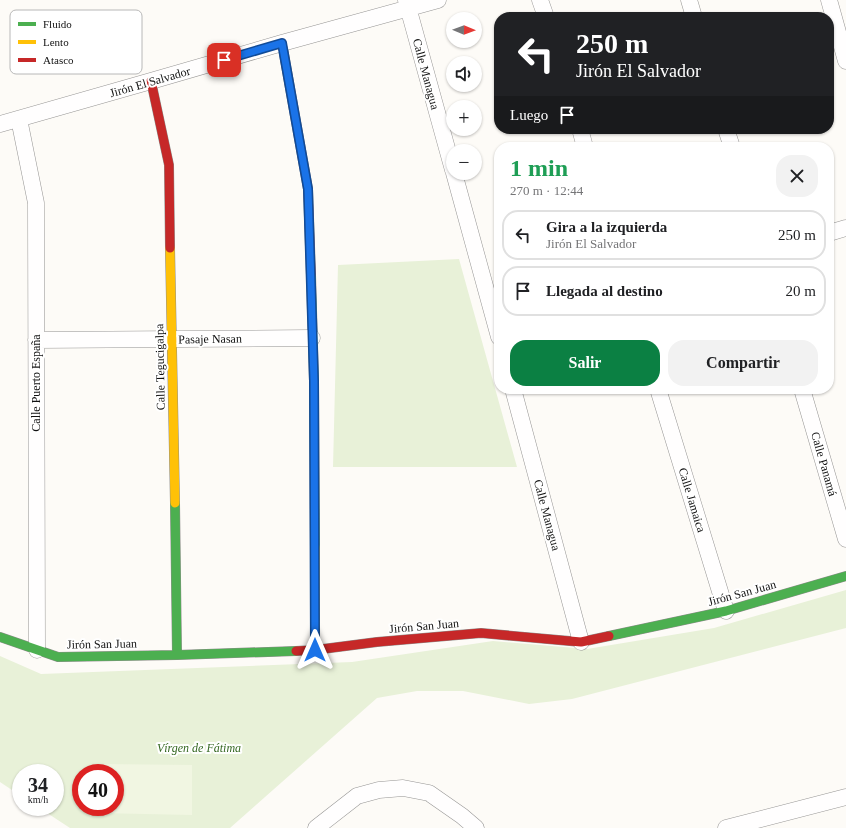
<!DOCTYPE html>
<html lang="es">
<meta charset="utf-8">
<style>
body{margin:0;font-family:"Times New Roman",serif;background:#f2f2f2;color:#202124;height:100vh;display:flex;flex-direction:column;font-size:15px;white-space:nowrap}
*{box-sizing:border-box;margin:0}
p{font-size:13px;color:#757577}
.icon{flex:none;width:22px;height:22px;fill:none;stroke:currentColor;stroke-width:2;stroke-linecap:round;stroke-linejoin:round}
.map{position:relative;flex:1;overflow:hidden}
.drawer{position:absolute;left:494px;top:142px;width:340px;height:252px;display:flex;flex-direction:column;background:#fff;border-radius:16px;box-shadow:0 1px 3px #0004}
.drawer>*{flex:none}
.hud{position:absolute;left:494px;top:12px;width:340px;height:122px;border-radius:16px;box-shadow:0 1px 3px #0004;background:#202124;color:#fff;overflow:hidden}
.needle{width:26px;rotate:91deg}
.fabs{position:absolute;left:446px;top:12px;display:grid;gap:8px}
.fabs a{display:grid;place-items:center;width:36px;height:36px;border-radius:50%;background:#fff;box-shadow:0 1px 3px #0004;font-size:20px}
.speed{position:absolute;left:12px;top:764px;display:flex;gap:8px;font-size:20px;font-weight:700;text-align:center}
.speed>*{display:grid;place-content:center;width:52px;height:52px;border-radius:50%;background:#fff;box-shadow:0 1px 3px #0004;line-height:1}
.speed small{font-size:10px;font-weight:400}
.speed .limit{border:6px solid #d22;background:#fff;color:#111}
.pin{position:absolute;display:grid;place-items:center;width:34px;height:34px;color:#fff;margin:-17px;border-radius:8px;box-shadow:0 2px 6px #0006}
.me{position:absolute;width:44px;margin:-22px;rotate:0deg;stroke-linejoin:round;filter:drop-shadow(0 0 3px #0008)}
.turn{display:flex;align-items:center;gap:14px;height:84px;padding:0 16px;font-size:18px}
.turn .icon{width:52px;height:52px;stroke-width:2.5}
.turn b{display:block;font-size:28px;line-height:34px}
.then{display:flex;align-items:center;height:38px;padding:0 16px;background:#0003;gap:8px;font-size:15px}
.round{display:grid;place-items:center;flex:none;width:42px;height:42px;border-radius:16px;background:#f2f2f2}
.headline{display:flex;align-items:center;justify-content:space-between;height:68px;padding:0 16px}
h1{font-size:24px;font-weight:800;line-height:30px;color:#1e9e55}
.primary-button{display:flex;gap:8px;margin-top:auto;padding:8px 16px}
.primary-button a{flex:1;height:46px;border-radius:16px;background:#0b8043;color:#fff;font-size:16px;font-weight:800;line-height:46px;text-align:center}
.primary-button a+a{background:#f2f2f2;color:#202124}
ul{padding:0;list-style:none}
li{display:flex;align-items:center;gap:12px;height:50px;margin:0 8px 6px;padding:0 8px;border:2px solid #e0e0e0;border-radius:16px}
li div{flex:1}
li b{display:block;font-size:15px}
li em{font-style:normal}
.map>svg:first-child{display:block}
</style>
<div class="map">
<svg width="846" height="828" viewBox="0 0 846 828">
<rect width="100%" height="100%" fill="#fdfbf7"/>
<path fill="#e8f1d8" fill-rule="evenodd" d="M459 259 517 467H333L338 265Z
M846 590V628L572 699 529 704 463 691H417L377 698 230 828H70L38 807H55V773H21V796L0 782V656L41 674 352 662 493 641 587 649 714 628ZM81 773H115V807H81Z"/>
<path fill="#f1f6e2" d="M100 764 192 765V815L98 813V807H115V773H99Z"/>
<g fill="none" stroke-linecap="round" stroke-linejoin="round">
<g stroke="#979695" stroke-width="17">
<path id="street" d="M406 0 453 170
M540 0 546 17
M689 0 694 17
M829 0 846 61
M19 119 36 203 37 650
M0 124 151 81 282 43 438 0
M580 129 585 147
M726 129 732 147
M454 173 499 337
M829 233 846 228
M36 340 312 338
M513 389 581 642
M658 389 726 611
M802 389 846 539
M316 828 357 796 379 790 403 788 429 793 462 816 476 828
M726 828 846 797"/>
</g>
<g stroke="#8e8d8b" stroke-width="10">
<path id="fast" d="M311 275 314 381 315 547
M175 503 177 655
M609 636 726 611 846 576
M0 637 58 657 177 655 296 651"/>
</g>
<g stroke="#8e8d8b" stroke-width="10">
<path id="slow" d="M170 248 175 503
M315 547V650"/>
</g>
<g stroke="#8e8d8b" stroke-width="10">
<path id="jam" d="M282 43 308 189 311 275
M151 81 169 165 170 248
M296 651 315 650 377 642 481 633 581 642 609 636"/>
</g>
<use href="#street" stroke="#fffefe" stroke-width="16"/>
<use href="#fast" stroke="#4caf50" stroke-width="9"/>
<use href="#slow" stroke="#ffc107" stroke-width="9"/>
<use href="#jam" stroke="#c62828" stroke-width="9"/>
</g>
<g fill="none" stroke-linecap="round" stroke-linejoin="round">
<g stroke="#114b97" stroke-width="10">
<path id="route" d="M224 60 282 43 308 189 314 381 315 650"/>
</g>
<use href="#route" stroke="#1a73e8" stroke-width="7"/>
</g>
<g text-anchor="middle" stroke-width="4" stroke-linejoin="round" paint-order="stroke">
<g font-size="12" fill="#111" stroke="#fff">
<text transform="translate(426 74) rotate(75)" y="4">Calle Managua</text>
<text transform="translate(150 82) rotate(-16)" y="4">Jirón El Salvador</text>
<text transform="translate(210 339) rotate(-1)" y="4">Pasaje Nasan</text>
<text transform="translate(160 367) rotate(-91)" y="4">Calle Tegucigalpa</text>
<text transform="translate(36 383) rotate(-90)" y="4">Calle Puerto España</text>
<text transform="translate(824 464) rotate(74)" y="4">Calle Panamá</text>
<text transform="translate(692 500) rotate(73)" y="4">Calle Jamaica</text>
<text transform="translate(547 515) rotate(75)" y="4">Calle Managua</text>
<text transform="translate(742 593) rotate(-15)" y="4">Jirón San Juan</text>
<text transform="translate(424 626) rotate(-5)" y="4">Jirón San Juan</text>
<text transform="translate(102 644) rotate(-1)" y="4">Jirón San Juan</text>
</g>
<g font-size="12" font-style="italic" fill="#356822" stroke="#fff">
<text x="199" y="752">Vírgen de Fátima</text>
</g>
</g>
<rect x="10" y="10" width="132" height="64" rx="6" fill="#fff" stroke="#b8b8b8" stroke-width="1"/>
<rect x="18" y="22" width="18" height="4" fill="#4caf50"/>
<rect x="18" y="40" width="18" height="4" fill="#ffc107"/>
<rect x="18" y="58" width="18" height="4" fill="#c62828"/>
<g font-size="11" fill="#111">
<text x="43" y="28">Fluido</text>
<text x="43" y="46">Lento</text>
<text x="43" y="64">Atasco</text>
</g>
</svg>
<div class="fabs">
<a><svg class="needle" viewBox="-14 -14 28 28"><path d="M0-13l5 13h-10z" fill="#e53935"/><path d="M0 13l5-13h-10z" fill="#757577"/></svg></a>
<a><svg class="icon" aria-label="sound" viewBox="0 0 24 24"><path d="M4 9h4l5-4v14l-5-4H4zM17 9q2 3 0 6"/></svg></a>
<a>+</a>
<a>−</a>
</div>
<div class="speed"><div>34<small>km/h</small></div><div class="limit">40</div></div>
<div class="pin" style="left:224px;top:60px;background:#d93025"><svg class="icon" aria-label="arrive" viewBox="0 0 24 24"><path d="M6 21V4h12l-3 4 3 4H6"/></svg></div>
<svg class="me" style="left:315px;top:650px" viewBox="-20 -20 40 40"><path d="M0-17L14 15 0 8-14 15z" fill="#1a73e8" stroke="#fff" stroke-width="4"/></svg>
<div class="hud">
<div class="turn"><svg class="icon" aria-label="left" viewBox="0 0 24 24"><path d="M17 20v-9H6M10 6l-5 5 5 5"/></svg><div><b>250 m</b>Jirón El Salvador</div></div>
<div class="then">Luego<svg class="icon" aria-label="arrive" viewBox="0 0 24 24"><path d="M6 21V4h12l-3 4 3 4H6"/></svg></div>
</div>
<section class="drawer">
<div class="headline"><div><h1>1 min</h1><p>270 m · 12:44</p></div><a class="round"><svg class="icon" aria-label="close" viewBox="0 0 24 24"><path d="M6 6l12 12M18 6L6 18"/></svg></a></div>
<ul>
<li><svg class="icon" aria-label="left" viewBox="0 0 24 24"><path d="M17 20v-9H6M10 6l-5 5 5 5"/></svg><div><b>Gira a la izquierda</b><p>Jirón El Salvador</p></div><em>250 m</em></li>
<li><svg class="icon" aria-label="arrive" viewBox="0 0 24 24"><path d="M6 21V4h12l-3 4 3 4H6"/></svg><div><b>Llegada al destino</b></div><em>20 m</em></li>
</ul>
<div class="primary-button"><a>Salir</a><a>Compartir</a></div>
</section>
</div>
